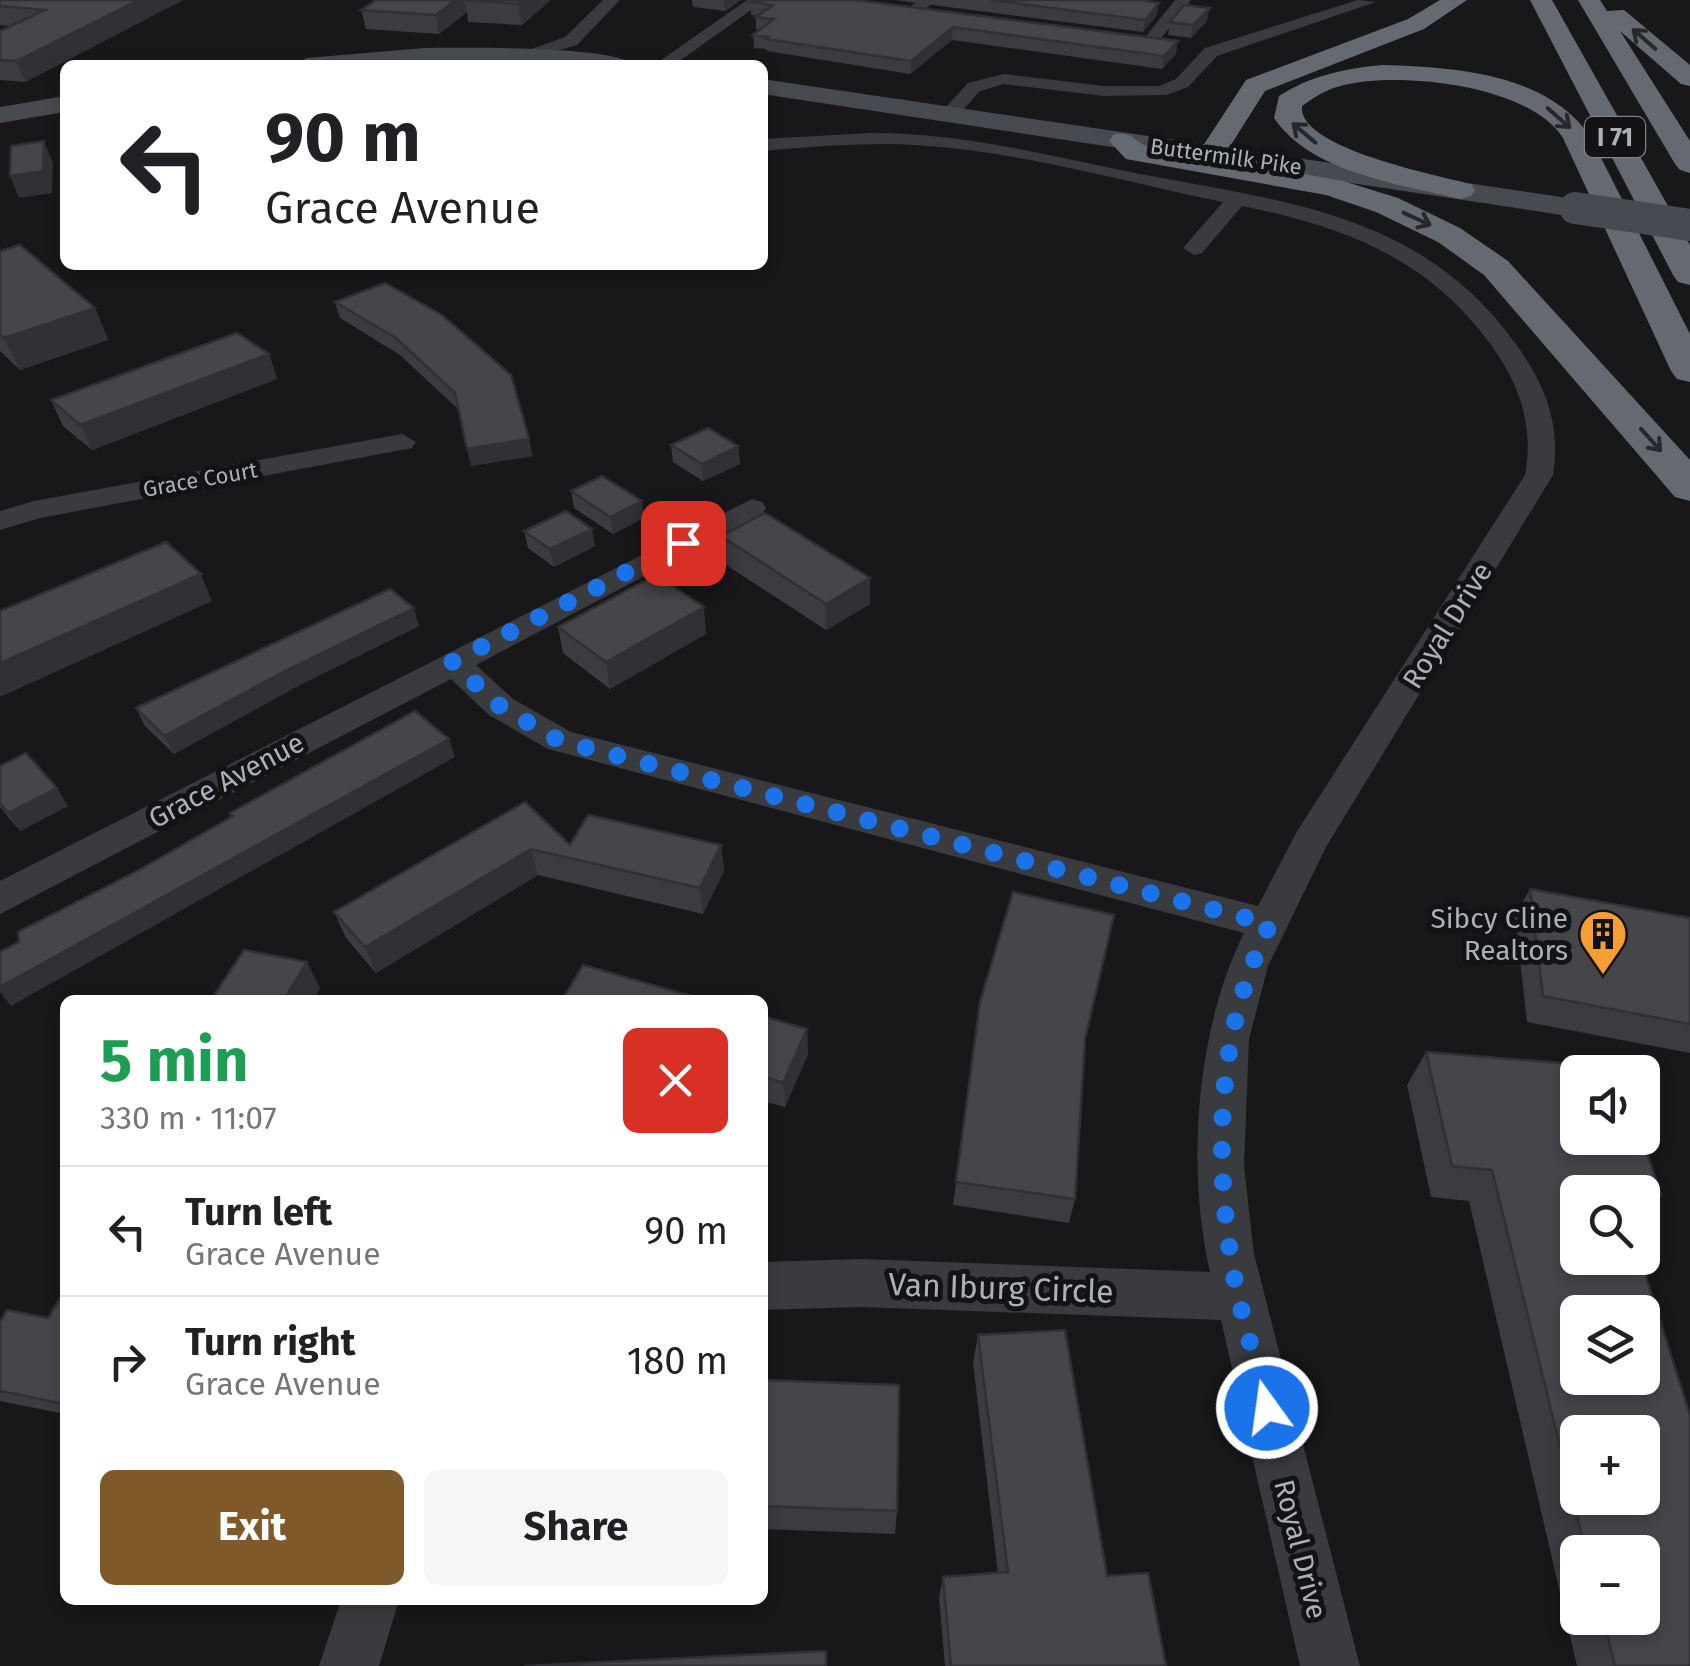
<!DOCTYPE html>
<meta charset="utf-8">
<style>
body{margin:0;font-family:"Fira Sans",sans-serif;background:#f6f6f6;color:#202124;height:100vh;display:flex;flex-direction:column;font-size:38px;white-space:nowrap}
*{box-sizing:border-box;margin:0}
p{font-size:32px;color:#757577}
.icon{flex:none;width:55px;height:55px;fill:none;stroke:currentColor;stroke-width:2;stroke-linecap:round;stroke-linejoin:round}
.map{position:relative;flex:1;overflow:hidden}
.drawer{position:absolute;left:60px;top:995px;width:708px;height:610px;display:flex;flex-direction:column;background:#fff;border-radius:15px;box-shadow:0 5px 15px #0003}
.drawer>*{flex:none}
.hud{position:absolute;left:60px;top:60px;width:708px;height:210px;border-radius:15px;box-shadow:0 5px 15px #0003;background:#fff;color:#202124;overflow:hidden}
.fabs{position:absolute;left:1560px;top:1055px;display:grid;gap:20px}
.fabs a{display:grid;place-items:center;width:100px;height:100px;border-radius:15px;background:#fff;box-shadow:0 5px 15px #0003;font-size:50px}
.pin{position:absolute;display:grid;place-items:center;width:85px;height:85px;color:#fff;margin:-42px;border-radius:20px;box-shadow:0 5px 15px #0006}
.me{position:absolute;width:110px;margin:-55px;rotate:346deg;stroke-linejoin:round;filter:drop-shadow(0 0 8px #0008)}
.turn{display:flex;align-items:center;gap:35px;height:210px;padding:0 40px;font-size:45px}
.turn .icon{width:130px;height:130px;stroke-width:2.5}
.turn b{display:block;font-size:70px;line-height:85px}
.round{display:grid;place-items:center;flex:none;width:105px;height:105px;border-radius:15px;background:#f6f6f6}
.summary{display:flex;align-items:center;justify-content:space-between;height:170px;padding:0 40px}
h1{font-size:60px;font-weight:700;line-height:75px;color:#1e9e55}
.action{display:flex;gap:20px;margin-top:auto;padding:20px 40px}
.action a{flex:1;height:115px;border-radius:15px;background:#80592b;color:#fff;font-size:40px;font-weight:700;line-height:115px;text-align:center}
.action a+a{background:#f6f6f6;color:#202124}
ul{padding:0;list-style:none}
li{display:flex;align-items:center;gap:30px;height:130px;padding:0 40px;border-top:2px solid #e0e0e0}
li div{flex:1}
li b{display:block;font-size:38px}
li em{font-style:normal}
.map>svg:first-child{display:block}
</style>
<div class="map">
<svg width="1690" height="1666" viewBox="0 0 1690 1666">
<rect width="100%" height="100%" fill="#18181a"/>
<g fill="none" stroke-linecap="round" stroke-linejoin="round">
<path fill="#393b3f" fill-rule="evenodd" d="M603 0H620L577 45 521 61 512 56 565 37Z
M747 0H765L674 65H654Z
M918 0H936L921 13H909L907 10Z
M1175 0H1191L1156 45H1144L1142 41Z
M1358 0 1376 2 1217 56 1188 87 1167 95 1104 96 1004 84 980 91 955 119H941L939 115 968 83 1004 74 1104 86H1159L1176 79 1205 48Z
M871 133C962 133 1047 155 1135 173 1284 202 1423 212 1518 347 1546 387 1561 426 1553 475L1326 847 1268 966 1249 1039 1244 1166 1254 1254 1360 1666H1300L1221 1320 861 1307 762 1310V1262L861 1259 1210 1272C1186 1167 1196 1029 1244 933L548 749 489 715 451 679 0 914V881L752 499 762 502 766 508 762 514 476 665 513 699 571 732 1258 906 1296 833 1525 475C1534 426 1520 385 1491 345 1428 258 1345 227 1242 206L1202 253 1194 255 1183 248 1223 202C1122 181 1018 151 915 145 864 142 813 147 762 151V139Z
M402 434 416 442 412 448 40 518 0 530V511L34 501Z
M341 1600H399L379 1666H319Z"/>
<path fill="#474a50" fill-rule="evenodd" d="M425 48C459 48 615 45 633 65H295L307 58Z
M762 79 1575 199 1585 202 1590 208 1585 214 1575 217 762 94Z
M65 96V112L0 123V107Z"/>
<path fill="#656971" fill-rule="evenodd" d="M1440 0H1467L1424 29 1265 91 1222 159 1343 181 1398 198 1460 228 1508 261 1690 460V501L1675 497 1484 275 1438 242 1376 212 1326 195 1126 159 1109 141 1113 135C1130 131 1131 138 1144 145 1158 152 1182 152 1197 155L1246 80 1408 19Z
M1530 0H1552L1690 245V285L1678 282 1673 275Z
M1578 0H1600L1607 11 1624 10 1690 65V86L1681 84 1620 31 1690 141V173L1680 170 1675 164Z
M1382 65C1453 67 1549 73 1591 138L1690 334V382L1677 379 1671 371 1563 138C1530 85 1400 71 1344 85 1327 89 1316 96 1302 106 1297 148 1437 175 1471 184L1475 190 1471 196 1460 199C1400 184 1311 173 1274 118L1279 96C1312 75 1344 69 1382 65Z"/>
<path stroke="#474a50" stroke-width="32" d="M1575 208 1690 225"/>
</g>
<path fill="#3a3c40" fill-rule="evenodd" d="M0 0H183L25 82 0 80V31L10 26 0 25Z
M376 0H551L522 25 468 22 467 12 439 34 366 29 361 10Z
M692 0H741L725 11 693 7Z
M894 0H1150L1149 2 1157 15 1143 32Z
M750 2 1176 54 1162 69 952 40 910 74 767 51 766 49 754 48 753 35 760 30 756 29V17L758 16 751 15Z
M1207 21 1191 38 1168 35 1170 22Z
M0 251 95 308 108 340 20 370 0 351Z
M385 283 529 439 532 456 471 466 458 409 400 355 340 318 335 302Z
M269 354 277 379 92 450 63 426 51 400Z
M671 445 738 446 740 464 703 481 673 462Z
M571 491 644 518 613 534 574 508Z
M524 531 595 546 554 567 528 548Z
M721 536 870 604 826 630 723 563Z
M419 626 294 688 174 754 145 726 136 708Z
M558 627 706 634 610 689 563 653Z
M0 766 68 806 20 831 0 807Z
M525 802 570 845H721L724 871 703 914 538 875 376 973 346 938 334 912Z
M1530 889 1690 918V1053L1527 1022 1515 916Z
M980 1002 1085 1039 1075 1199 1069 1223 953 1205Z
M762 1016 807 1029 808 1054 785 1107 762 1101Z
M1426 1052 1578 1138 1661 1195 1642 1215V1192H1578L1690 1666H1577L1469 1201 1431 1197 1407 1085ZM1578 1552H1642V1618H1578Z
M65 1290V1414L0 1401V1322L48 1318Z
M978 1335 1107 1576 1166 1666H945L939 1598 943 1577 998 1573 973 1363Z
M762 1380 897 1511 895 1534 762 1529Z"/>
<path fill="#303134" d="M139 0H183L25 82 16 61Z
M455 0H469H464L467 12 439 34 436 15Z
M523 0H551L522 25 518 4Z
M724 0H741L725 11Z
M1159 3 1157 15 1143 32 1145 20Z
M1210 8 1207 21 1191 38 1193 25Z
M953 27 952 40 910 74 911 61Z
M1178 41 1176 54 1162 69 1164 56Z
M44 141 53 163 52 193 19 198 10 176Z
M95 308 108 340 20 370 4 338Z
M269 354 277 379 92 450 80 425Z
M529 439 532 456 471 466 467 449Z
M738 446 740 464 703 481 702 464Z
M642 501 644 518 613 534 610 517Z
M592 529 595 546 554 567 550 549Z
M201 574 212 601 0 697V663Z
M870 578V604L826 630V604Z
M704 607 706 634 610 689 606 662Z
M414 608 419 626 294 688 174 754 164 736 287 670Z
M449 739 455 757 11 1006 0 992V987Z
M57 788 68 806 20 831 8 813Z
M721 845 724 871 703 914 700 888Z
M531 849 538 875 376 973 365 947Z
M307 962 320 988 313 1000H284Z
M807 1029 808 1054 785 1107 783 1083Z"/>
<path fill="#44464a" stroke="#303134" stroke-width="2.5" fill-rule="evenodd" d="M0 0H139L16 61 0 60V31L45 10 0 6Z
M376 0H455L436 15 361 10Z
M464 0H523L518 4Z
M754 0H855L1178 41 1164 56 953 27 911 61 766 39 769 37 753 35 774 19 756 17 773 5 750 2Z
M990 0H1142L1159 3 1145 20Z
M1184 5 1210 8 1193 25 1170 22Z
M44 141 43 171 10 176 11 146Z
M20 245 95 308 4 338 0 334V251Z
M385 283 442 315 511 375 529 439 467 449 455 393 396 338 335 302Z
M237 333 269 354 80 425 51 400Z
M708 428 738 446 702 464 671 445Z
M602 476 642 501 610 517 571 491Z
M566 511 592 529 550 549 524 531Z
M765 513 870 578 826 604 721 536Z
M166 542 201 574 0 663V611Z
M656 575 704 607 606 662 558 627Z
M390 589 414 608 287 670 164 736 136 708Z
M415 711 449 739 0 987V952L19 942 18 932 139 870 233 816 230 813Z
M26 753 57 788 8 813 0 803V766Z
M525 802 570 845 588 815 721 845 700 888 531 849 365 947 334 912Z
M1530 889 1690 918V1024L1543 996Z
M1013 892 1114 915 1085 1039 1075 1199 956 1182 980 1002Z
M244 950 307 962 284 1000H211Z
M583 965 705 1000H562Z
M762 1016 807 1029 783 1083 762 1076Z
M1426 1052 1573 1064 1578 1081V1138H1642L1661 1195 1619 1190 1620 1192H1578V1258H1640L1690 1415V1666H1615L1603 1618H1642V1552H1586L1492 1170 1452 1166ZM1578 1312H1642V1378H1578ZM1578 1432H1642V1498H1578Z
M65 1290V1404L0 1391V1322L7 1310 48 1318Z
M1065 1330 1107 1576 1148 1573 1166 1666H951L943 1577 1008 1572 978 1335Z
M762 1380 899 1385 897 1511 762 1506Z
M826 1651V1666H524Z"/>
<defs><path id="oneway-shaft" d="M-6 0H5M1.5-3L5.5 0L1.5 3" fill="none" stroke-width="1.6" stroke-linecap="round" stroke-linejoin="round" transform="scale(2.5)"/></defs>
<g stroke="#28282c">
<use href="#oneway-shaft" transform="translate(1644 39) rotate(-139)"/>
<use href="#oneway-shaft" transform="translate(1559 118) rotate(41)"/>
<use href="#oneway-shaft" transform="translate(1304 133) rotate(-140)"/>
<use href="#oneway-shaft" transform="translate(1417 219) rotate(25)"/>
<use href="#oneway-shaft" transform="translate(1651 440) rotate(48)"/>
</g>
<g fill="none" stroke-linecap="round" stroke-linejoin="round">
<path stroke="#1a73e8" stroke-width="18" stroke-dasharray="0 32.4" d="M683 543 452 662 501 707 560 741 1270 924C1219 1025 1214 1141 1230 1252 1237 1304 1255 1356 1267 1408"/>
</g>
<defs>
<g id="building-pin" transform="scale(2.5)"><path d="M0 17L-7.5 6A9.5 9.5 0 1 1 7.5 6Z" fill="#f69e34" stroke="#131315"/><path d="M-4-6H4V6H1V3H-1V6H-4ZM-2.5-4.3h1.7v1.8h-1.7ZM.8-4.3h1.7v1.8H.8ZM-2.5-1h1.7V.8h-1.7ZM.8-1h1.7V.8H.8Z" fill="#111"/></g>
</defs>
<g fill-rule="evenodd">
<use href="#building-pin" x="1603" y="934"/>
</g>
<g text-anchor="middle" stroke-width="10" stroke-linejoin="round" paint-order="stroke">
<g font-size="22" fill="#aab1ba" stroke="#131315">
<text transform="translate(1226 156) rotate(8)" y="8">Buttermilk Pike</text>
<text transform="translate(200 479) rotate(-10)" y="8">Grace Court</text>
</g>
<rect fill="#131315" stroke="#7d8288" stroke-width="2.5" x="1585" y="117" width="60" height="40" rx="8"/>
<g font-size="25" font-weight="bold" fill="#aab1ba">
<text x="1615" y="146">I 71</text>
</g>
<g font-size="28" fill="#aab1ba" stroke="#131315">
<text transform="translate(1447 625) rotate(-58)" y="10">Royal Drive</text>
<text transform="translate(226 780) rotate(-28)" y="10">Grace Avenue</text>
<text transform="translate(1301 1549) rotate(76)" y="10">Royal Drive</text>
</g>
<g font-size="28" fill="#aab1ba" stroke="#131315" text-anchor="end">
<text x="1568" y="928">Sibcy Cline<tspan x="1568" dy="32">Realtors</tspan></text>
</g>
<g font-size="32" fill="#aab1ba" stroke="#131315">
<text transform="translate(1001 1288) rotate(2)" y="11">Van Iburg Circle</text>
</g>
</g>
</svg>
<div class="fabs">
<a><svg class="icon" aria-label="sound" viewBox="0 0 24 24"><path d="M4 9h4l5-4v14l-5-4H4zM17 9q2 3 0 6"/></svg></a>
<a><svg class="icon" aria-label="search" viewBox="0 0 24 24"><circle cx="10" cy="10" r="6"/><path d="M15 15l6 6"/></svg></a>
<a><svg class="icon" aria-label="layers" viewBox="0 0 24 24"><path d="M12 4l9 5-9 5-9-5zM3 14l9 5 9-5"/></svg></a>
<a>+</a>
<a>−</a>
</div>
<div class="pin" style="left:683px;top:543px;background:#d93025"><svg class="icon" aria-label="arrive" viewBox="0 0 24 24"><path d="M6 21V4h12l-3 4 3 4H6"/></svg></div>
<svg class="me" style="left:1267px;top:1408px" viewBox="-20 -20 40 40"><circle r="17" fill="#1a73e8" stroke="#fff" stroke-width="3"/><path d="M0-11L8 9 0 5-8 9z" fill="#fff"/></svg>
<div class="hud">
<div class="turn"><svg class="icon" aria-label="left" viewBox="0 0 24 24"><path d="M17 20v-9H6M10 6l-5 5 5 5"/></svg><div><b>90 m</b>Grace Avenue</div></div>
</div>
<section class="drawer">
<div class="summary"><div><h1>5 min</h1><p>330 m · 11:07</p></div><a class="round" style="background:#d93025;color:#fff"><svg class="icon" aria-label="close" viewBox="0 0 24 24"><path d="M6 6l12 12M18 6L6 18"/></svg></a></div>
<ul>
<li><svg class="icon" aria-label="left" viewBox="0 0 24 24"><path d="M17 20v-9H6M10 6l-5 5 5 5"/></svg><div><b>Turn left</b><p>Grace Avenue</p></div><em>90 m</em></li>
<li><svg class="icon" aria-label="right" viewBox="0 0 24 24"><path d="M7 20v-9h11M14 6l5 5-5 5"/></svg><div><b>Turn right</b><p>Grace Avenue</p></div><em>180 m</em></li>
</ul>
<div class="action"><a>Exit</a><a>Share</a></div>
</section>
</div>
